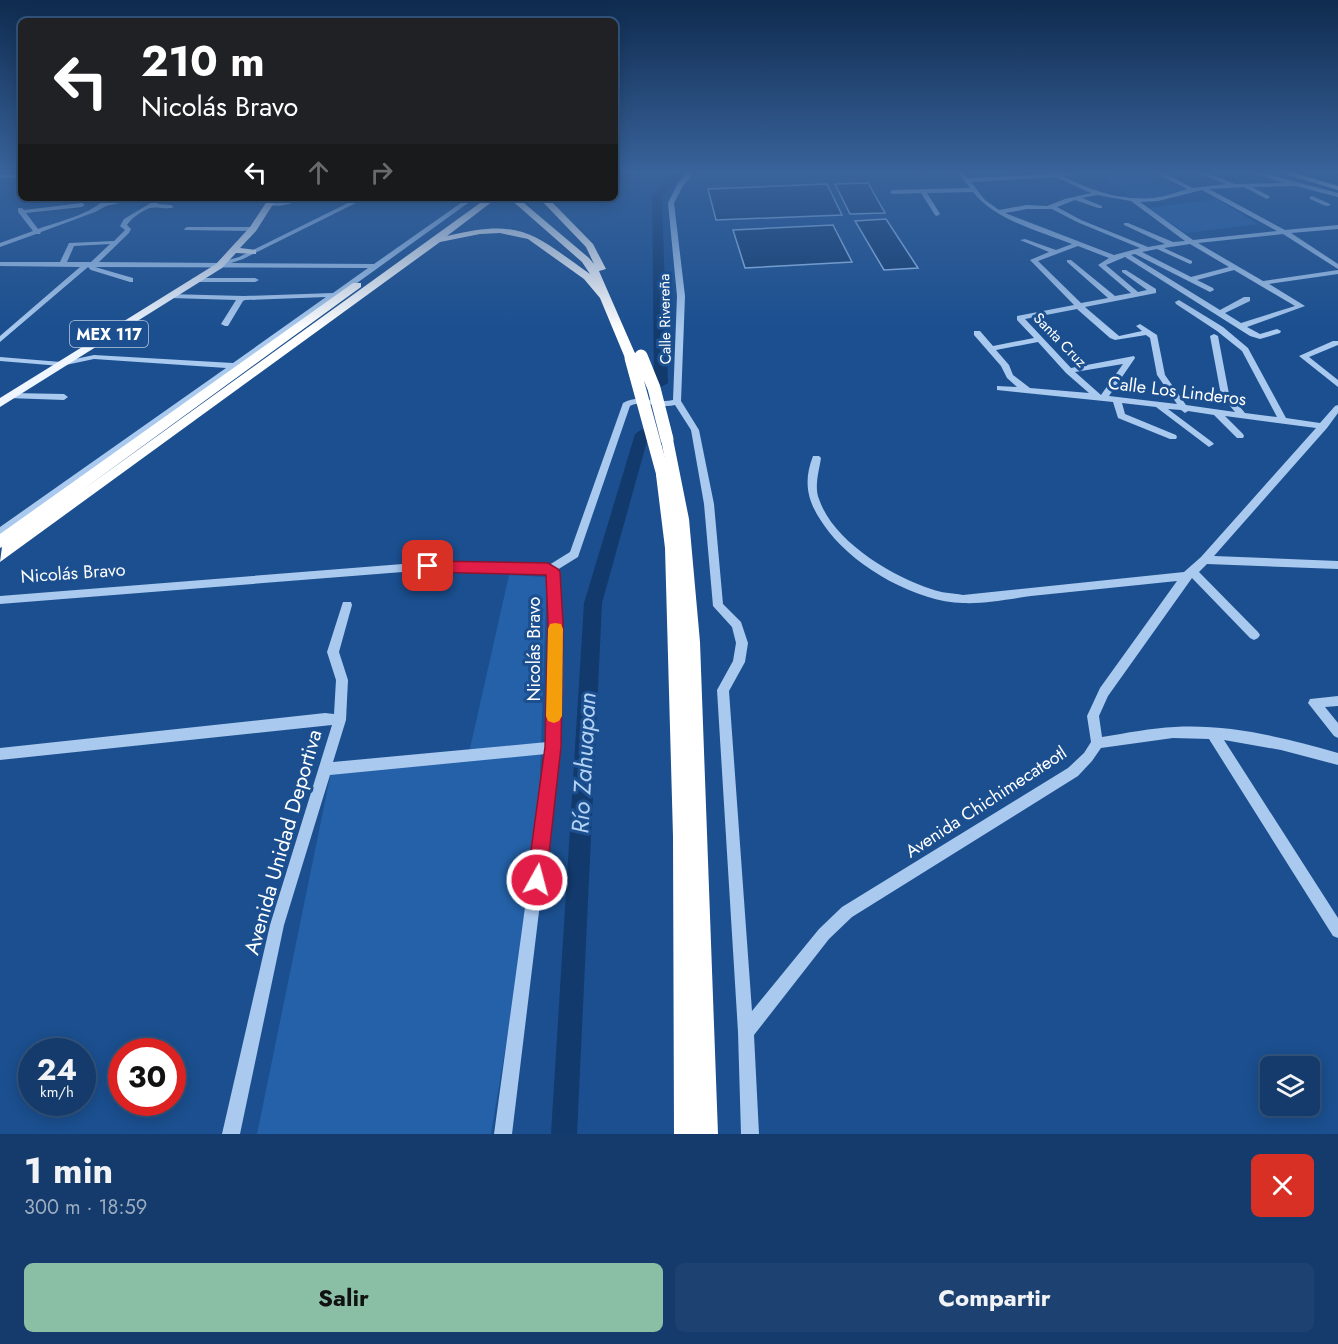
<!DOCTYPE html>
<html lang="es">
<meta charset="utf-8">
<style>
body{margin:0;font-family:Jost,sans-serif;background:#1d4271;color:#f1f3f6;height:100vh;display:flex;flex-direction:column;font-size:22px;white-space:nowrap}
*{box-sizing:border-box;margin:0}
p{font-size:20px;color:#9dadc1}
.icon{flex:none;width:33px;height:33px;fill:none;stroke:currentColor;stroke-width:2;stroke-linecap:round;stroke-linejoin:round}
.map{position:relative;height:1134px;overflow:hidden}
.drawer{display:flex;flex-direction:column;background:#143b6b;flex:1}
.drawer>*{flex:none}
.banner{position:absolute;left:18px;top:18px;width:600px;height:183px;border-radius:9px;box-shadow:0 3px 15px #0003,0 0 0 2px #33557e;background:#202124;color:#fff;overflow:hidden}
.buttons{position:absolute;left:1260px;top:1056px;display:grid;gap:12px}
.buttons a{display:grid;place-items:center;width:60px;height:60px;border-radius:9px;background:#143b6b;box-shadow:0 3px 15px #0003,0 0 0 2px #33557e;font-size:30px}
.speed{position:absolute;left:18px;top:1038px;display:flex;gap:12px;font-size:30px;font-weight:700;text-align:center}
.speed>*{display:grid;place-content:center;width:78px;height:78px;border-radius:50%;background:#143b6b;box-shadow:0 3px 15px #0003,0 0 0 2px #33557e;line-height:1}
.speed small{font-size:15px;font-weight:400}
.speed .limit{border:9px solid #d22;background:#fff;color:#111}
.pin{position:absolute;display:grid;place-items:center;width:51px;height:51px;color:#fff;margin:-26px;border-radius:12px;box-shadow:0 3px 9px #0006}
.me{position:absolute;width:66px;margin:-33px;rotate:7deg;stroke-linejoin:round;filter:drop-shadow(0 0 4px #0008)}
.turn{display:flex;align-items:center;gap:21px;height:126px;padding:0 24px;font-size:27px}
.turn .icon{width:78px;height:78px;stroke-width:2.5}
.turn b{display:block;font-size:42px;line-height:51px}
.lanes{display:flex;align-items:center;height:57px;padding:0 24px;background:#0003;justify-content:center;gap:30px;direction:ltr}
.lanes .off{opacity:.35}
.round{display:grid;place-items:center;flex:none;width:63px;height:63px;border-radius:9px;background:#1d4271}
.summary{display:flex;align-items:center;justify-content:space-between;height:102px;padding:0 24px}
h1{font-size:36px;font-weight:700;line-height:45px}
.cta{display:flex;gap:12px;margin-top:auto;padding:12px 24px}
.cta a{flex:1;height:69px;border-radius:9px;background:#8abfa5;color:#111;font-size:24px;font-weight:700;line-height:69px;text-align:center}
.cta a+a{background:#1d4271;color:#f1f3f6}
.map>svg:first-child{display:block}
</style>
<div class="map">
<svg width="1338" height="1134" viewBox="0 0 1338 1134">
<rect width="100%" height="100%" fill="#1b4f8f"/>
<path fill="#2461a8" d="M1144 172 1157 180 1149 183C1165 191 1170 181 1184 189L1181 193 1136 200 1102 178Z
M1217 199 1258 224 1186 233 1148 208Z
M509 575 547 577 537 859 491 1134H257L331 772 468 757Z"/>
<path fill="#123a6d" stroke="#9cc4f0" stroke-width="1.5" d="M868 183 885 213 850 214 835 184Z
M827 184 842 215 716 220 708 189Z
M886 219 918 268 884 270 855 221Z
M833 225 852 262 745 268 733 230Z"/>
<g fill="none" stroke-linecap="round" stroke-linejoin="round">
<path fill="#123a6d" fill-rule="evenodd" d="M674 172H684L662 197 668 383 661 387 654 383 652 196Z
M642 429 649 434 602 603 577 1134H551L584 603 635 434Z"/>
<path fill="#a9c9ee" fill-rule="evenodd" d="M688 172H695L683 186 674 203 685 296 681 401 699 430 714 504 723 604 741 622 748 643 745 662 729 691 752 1011 819 929 842 907 1068 768 1084 753 1091 742 1087 716 1100 688 1177 581C1129 586 1080 591 1031 596 1010 599 984 604 963 603 917 602 857 568 829 532 810 507 801 487 813 456H819L821 458C819 471 814 487 819 499 833 541 891 576 931 589 941 593 952 593 963 595L1184 572 1201 557 1316 428 1225 416 1243 434 1244 436 1243 438H1237L1214 415 1188 411 1185 413 1181 410 1168 409 1212 442 1214 444 1209 447 1156 407 1122 403 1125 414 1176 435 1177 437 1176 439H1170L1118 418 1113 402 997 390V386L1017 387 1007 378 1001 366 974 335V331H980L993 346 1034 338 1017 320V316L1074 305 1030 260 1049 252 1020 240 1025 239 1056 250 1072 244C1039 231 995 220 973 192L927 193 940 214 937 216 935 215 921 193 893 194 890 192 893 190 970 188 957 172H963L968 178 1049 174 1048 172H1073L1075 174 1074 175 1063 176C1091 191 1127 203 1159 197 1168 196 1177 192 1187 189L1154 172H1162L1193 188 1226 184 1195 172H1205L1235 184 1284 183 1248 172H1259L1338 193V197L1296 186 1252 187 1269 196 1270 197 1267 199 1244 187 1209 189 1285 230 1338 225V229L1291 233 1338 264V269L1283 234 1198 243 1263 281 1338 270V274L1269 284 1305 306 1247 327 1260 334 1277 329 1281 331 1280 333 1260 339 1250 336 1125 257 1106 265 1138 292 1147 290 1122 272V270H1126L1156 289V293L1085 307 1119 336 1142 331 1136 326 1140 324 1157 335 1165 375 1186 405 1235 412 1221 395 1210 336 1214 334 1218 336 1229 394 1245 413 1277 417 1242 351 1217 331 1176 304 1175 302 1179 300 1223 327 1248 348 1286 418 1320 423 1335 406 1338 405V413L1327 428 1214 556 1338 561V569L1207 564 1199 572 1258 632 1260 635 1258 638 1254 640 1250 638 1192 578 1108 696 1099 716 1102 737C1127 733 1151 728 1175 727 1230 724 1286 738 1338 753V765L1281 750 1224 740 1338 918V938L1333 936 1209 739 1173 738 1101 748 1092 761 1078 776 852 917 829 939 754 1035 759 1134H741L738 1032 717 690 733 661 736 643 732 627 713 606 704 504 691 430 675 405C660 409 643 399 630 406L579 554 578 557 557 570 562 623 559 747 512 1134H494L546 754 330 775 284 925 240 1134H222L270 925 332 725 0 760V748L325 713 334 714 336 680 327 652 342 605 343 602H351L352 605 339 652 348 680 346 720 333 762 547 742 550 623 548 573 428 570 0 604V596L428 562 549 565 570 552 623 403C639 393 656 404 673 400L677 296 668 203 677 185ZM1055 177 1091 193 1065 199 1047 206 1027 205 999 210 985 200 971 182ZM1202 190 1277 231 1193 240 1140 202 1158 201ZM1097 195 1131 201 1185 241 1173 242 1128 223H1124V225L1165 244 1148 247 1081 220 1057 207 1075 200 1098 208H1102V206L1082 198ZM1027 209H1052L1077 222 1140 248 1114 255 1005 213ZM1190 244 1229 267 1191 277 1142 252 1157 249 1190 264 1192 263V261L1164 248ZM1078 246 1109 258 1098 265 1131 293 1115 296 1071 260H1067V262L1108 298 1081 303 1038 261ZM1135 254 1210 292 1214 290 1213 288 1197 280 1234 270 1295 306 1241 323 1225 313 1250 301V297H1244L1220 310 1131 255ZM1077 309 1110 338 1115 340 1146 335 1150 338 1157 375 1177 404 1109 396 1135 358 1134 356 1071 368 1025 319ZM1038 342 1066 373 1089 393 1030 388 1013 375 1009 365 996 350ZM1123 364 1101 395 1075 372Z
M919 172H925L927 175 922 176Z
M0 174H21V178H0Z
M1312 196 1330 204 1331 205 1326 206 1310 199V197Z
M40 198H49L46 200Z
M104 198H110L108 201 127 198H141L106 206 95 212 41 232 40 234H36L0 247V243L33 231 18 212V208H22L24 210 82 203 85 205 82 207 26 213 38 229C54 223 96 213 104 198Z
M159 198H166L157 204 171 205 174 207C167 210 158 206 150 208 143 210 130 219 127 225L131 229 129 233 99 262 224 263 225 261 239 257 350 202 331 198H366L243 259 231 263 374 264 468 198H475L239 368 0 536V527L226 368 94 359 61 366 0 361V357L61 362 94 355 233 363 326 297 245 300 243 301 228 326H225L221 324 236 300 171 298H168V294L244 296 333 293 368 268 95 267 133 278V282H130L91 270 88 267 0 342V336L80 267 0 266V262H60L69 243 114 241 125 230 120 226 124 219ZM110 244 91 262H67L74 246Z
M292 198H300C291 205 277 208 266 204 274 200 284 203 292 198Z
M187 227H253L256 229 253 231 185 230 184 229Z
M193 278H255L259 280 255 282H196L192 280Z
M1333 341H1338V345L1309 357 1338 380V387L1299 356Z
M11 393 64 394 68 397 64 400 8 398V394Z
M1338 696V706L1325 707 1338 723V738L1334 736 1308 703 1310 699Z"/>
<path fill="#f0f6ff" fill-rule="evenodd" d="M1278 172H1292L1338 186V190Z
M269 198H277L256 231 240 248 256 250V254L236 253 222 268 0 407V398L216 264 250 227Z"/>
<path fill="#fff" fill-rule="evenodd" d="M487 198H497L447 236C521 218 532 233 590 274L582 262 509 198H518L589 258 594 264 586 247 539 198H548L593 244 606 269 599 271 637 358 635 360H627L625 358 600 298 584 279 528 239 500 233 480 234 440 242 0 562 2 547 0 548V534L353 283H361V287L81 491Z
M667 435 673 439 689 519 700 642 718 1134H674L673 836 665 548 656 475 658 472 667 471 661 439Z"/>
<path stroke="#fff" stroke-width="13" d="M641 356 654 388 667 439
M631 358 663 475"/>
</g>
<linearGradient id="sky" x2="0" y2="1"><stop stop-color="#0f2b4f"/><stop offset="0.52" stop-color="#39639b"/><stop offset="1" stop-color="#39639b" stop-opacity="0"/></linearGradient>
<rect width="1338" height="331" fill="url(#sky)"/>
<path fill="#e11d48" stroke="#92132f" stroke-width="1.5" d="M428 561 548 563 558 569 560 572 563 623 561 747 546 880 543 887 537 889 530 887 527 880 545 747 548 623 546 575 428 572 421 566Z"/>
<path fill="#f59e0b" d="M555 623 561 624 563 629 562 716 559 721 554 723 548 721 546 716 548 629 550 624Z"/>
<g text-anchor="middle" stroke-width="6" stroke-linejoin="round" paint-order="stroke">
<g font-size="15" fill="#fff" stroke="#1b4f8f">
<text transform="translate(665 319) rotate(-91)" y="5">Calle Rivereña</text>
<text transform="translate(1060 340) rotate(46)" y="5">Santa Cruz</text>
</g>
<rect fill="#1b4f8f" stroke="#bbcadd" stroke-width="1.5" x="70" y="321" width="78" height="26" rx="4.5"/>
<g font-size="16" font-weight="bold" fill="#fff">
<text x="109" y="340">MEX 117</text>
</g>
<g font-size="18" fill="#fff" stroke="#1b4f8f">
<text transform="translate(1177 391) rotate(7)" y="6">Calle Los Linderos</text>
<text transform="translate(73 573) rotate(-4)" y="6">Nicolás Bravo</text>
<text transform="translate(534 649) rotate(-90)" y="6">Nicolás Bravo</text>
<text transform="translate(986 802) rotate(-33)" y="6">Avenida Chichimecateotl</text>
</g>
<g font-size="21" fill="#fff" stroke="#1b4f8f">
<text transform="translate(283 842) rotate(-74)" y="7">Avenida Unidad Deportiva</text>
</g>
<g font-size="24" font-style="italic" fill="#b5d3f5" stroke="#1b4f8f">
<text transform="translate(584 763) rotate(-87)" y="8">Río Zahuapan</text>
</g>
</g>
</svg>
<div class="buttons">
<a><svg class="icon" aria-label="layers" viewBox="0 0 24 24"><path d="M12 4l9 5-9 5-9-5zM3 14l9 5 9-5"/></svg></a>
</div>
<div class="speed"><div>24<small>km/h</small></div><div class="limit">30</div></div>
<div class="pin" style="left:428px;top:566px;background:#d93025"><svg class="icon" aria-label="arrive" viewBox="0 0 24 24"><path d="M6 21V4h12l-3 4 3 4H6"/></svg></div>
<svg class="me" style="left:537px;top:880px" viewBox="-20 -20 40 40"><circle r="17" fill="#e11d48" stroke="#fff" stroke-width="3"/><path d="M0-11L8 9 0 5-8 9z" fill="#fff"/></svg>
<div class="banner">
<div class="turn"><svg class="icon" aria-label="left" viewBox="0 0 24 24"><path d="M17 20v-9H6M10 6l-5 5 5 5"/></svg><div><b>210 m</b>Nicolás Bravo</div></div>
<div class="lanes"><svg class="icon" aria-label="left" viewBox="0 0 24 24"><path d="M17 20v-9H6M10 6l-5 5 5 5"/></svg><svg class="icon off" aria-label="ahead" viewBox="0 0 24 24"><path d="M12 20V5M6 11l6-6 6 6"/></svg><svg class="icon off" aria-label="right" viewBox="0 0 24 24"><path d="M7 20v-9h11M14 6l5 5-5 5"/></svg></div>
</div>
</div>
<section class="drawer">
<div class="summary"><div><h1>1 min</h1><p>300 m · 18:59</p></div><a class="round" style="background:#d93025;color:#fff"><svg class="icon" aria-label="close" viewBox="0 0 24 24"><path d="M6 6l12 12M18 6L6 18"/></svg></a></div>
<div class="cta"><a>Salir</a><a>Compartir</a></div>
</section>
